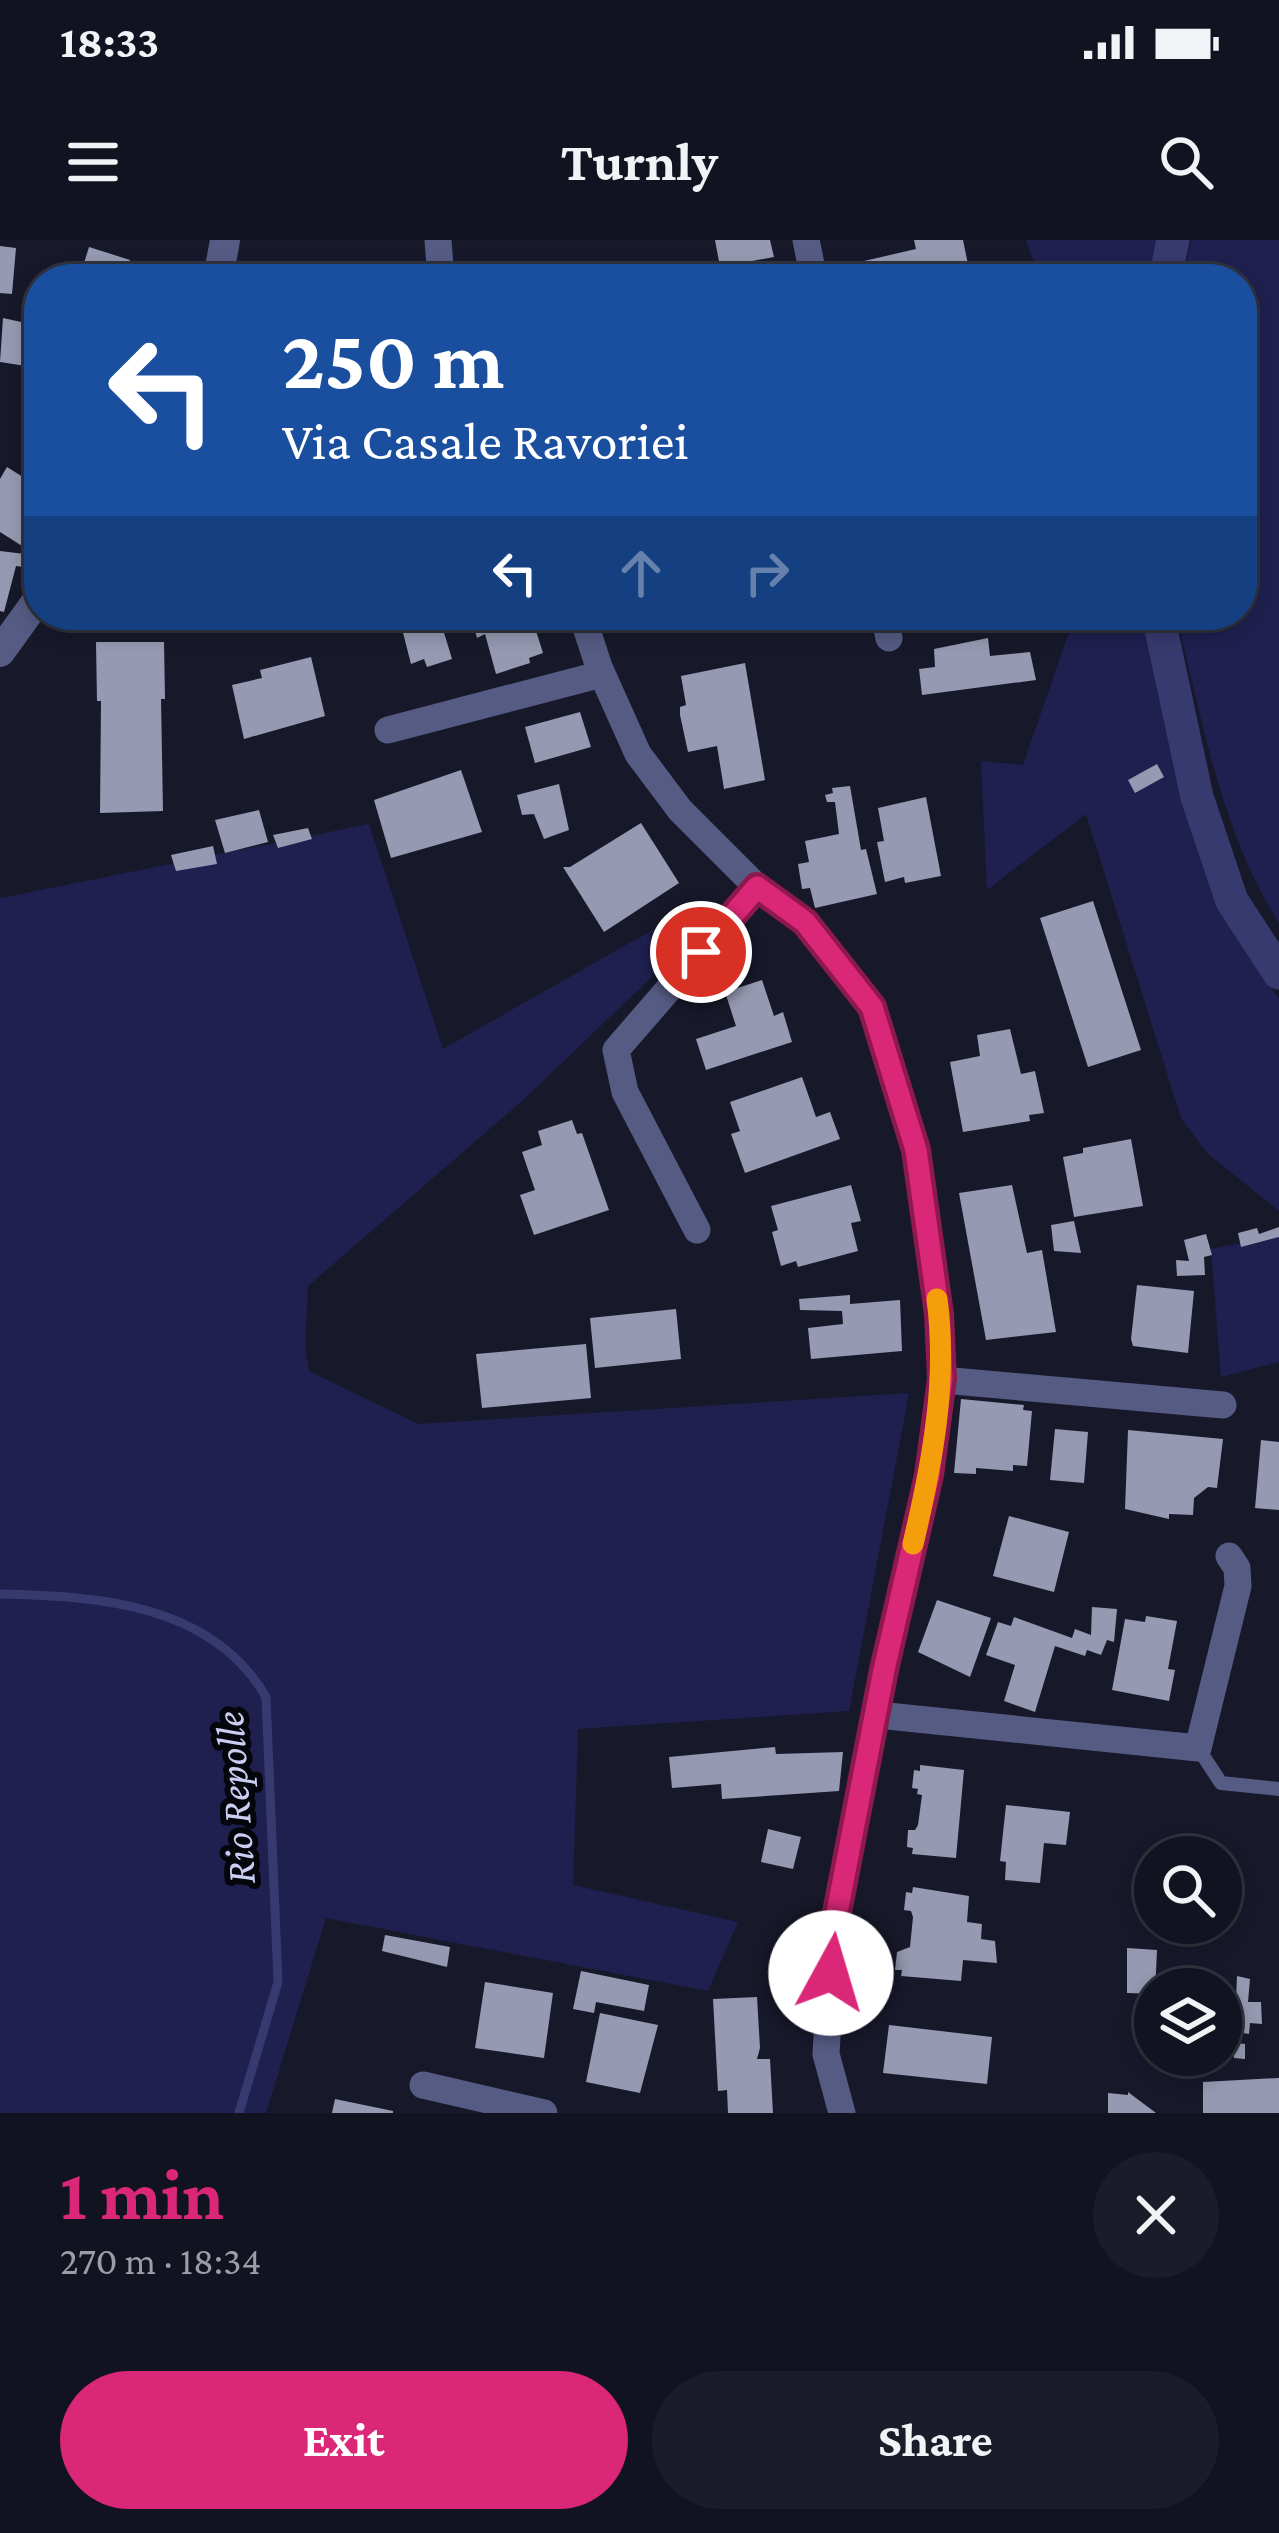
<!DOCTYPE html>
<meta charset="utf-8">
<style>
body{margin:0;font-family:"Crimson Pro",serif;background:#1a1c29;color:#f1f3f6;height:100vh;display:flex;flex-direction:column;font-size:45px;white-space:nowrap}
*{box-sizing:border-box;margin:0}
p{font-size:39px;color:#9c9ea5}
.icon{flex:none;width:66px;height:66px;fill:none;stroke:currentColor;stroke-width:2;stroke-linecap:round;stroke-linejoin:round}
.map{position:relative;height:1873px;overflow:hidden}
.drawer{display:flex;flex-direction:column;background:#111320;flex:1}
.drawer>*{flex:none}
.top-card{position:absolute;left:24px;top:24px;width:1233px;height:366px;border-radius:48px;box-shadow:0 6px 18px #0003,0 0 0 3px #30323e;background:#1a4fa0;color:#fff;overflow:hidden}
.buttons{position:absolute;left:1134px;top:1596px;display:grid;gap:24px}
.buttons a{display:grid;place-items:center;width:108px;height:108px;border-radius:50%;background:#111320;box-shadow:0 6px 18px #0003,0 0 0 3px #30323e;font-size:60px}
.pin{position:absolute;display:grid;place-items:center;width:102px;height:102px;color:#fff;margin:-51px;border:6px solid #fff;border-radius:50%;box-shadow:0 3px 12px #0007}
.me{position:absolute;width:132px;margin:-66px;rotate:6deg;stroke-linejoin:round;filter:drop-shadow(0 0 9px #0008)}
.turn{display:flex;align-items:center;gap:42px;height:252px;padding:0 60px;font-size:54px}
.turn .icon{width:156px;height:156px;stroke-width:2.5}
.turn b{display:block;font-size:84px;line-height:102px}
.lanes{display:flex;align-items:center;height:114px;padding:0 60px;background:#0003;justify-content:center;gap:60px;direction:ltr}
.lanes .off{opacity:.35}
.round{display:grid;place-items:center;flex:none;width:126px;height:126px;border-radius:63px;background:#1a1c29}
.head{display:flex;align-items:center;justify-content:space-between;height:204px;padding:0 60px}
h1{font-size:72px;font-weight:700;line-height:90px;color:#db2777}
.primary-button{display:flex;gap:24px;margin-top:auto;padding:24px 60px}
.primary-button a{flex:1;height:138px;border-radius:72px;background:#db2777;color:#fff;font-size:48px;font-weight:700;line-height:138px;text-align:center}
.primary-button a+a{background:#1a1c29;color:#f1f3f6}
.status{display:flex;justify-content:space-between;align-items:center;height:84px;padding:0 60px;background:#111320;direction:ltr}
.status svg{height:33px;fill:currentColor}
header{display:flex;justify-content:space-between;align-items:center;height:156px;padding:0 60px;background:#111320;font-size:54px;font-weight:700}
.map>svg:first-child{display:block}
</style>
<div class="status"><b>18:33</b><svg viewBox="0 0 49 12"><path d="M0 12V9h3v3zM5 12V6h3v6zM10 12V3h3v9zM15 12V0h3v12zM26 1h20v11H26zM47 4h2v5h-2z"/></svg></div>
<header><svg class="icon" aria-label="menu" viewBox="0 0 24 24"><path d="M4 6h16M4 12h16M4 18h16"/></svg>Turnly<svg class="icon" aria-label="search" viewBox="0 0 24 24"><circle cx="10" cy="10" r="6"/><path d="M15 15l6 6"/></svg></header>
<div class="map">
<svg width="1279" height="1873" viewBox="0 0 1279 1873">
<rect width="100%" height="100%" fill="#17192b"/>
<path fill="#1f204f" d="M1026 0H1162L1153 39H1040Z
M1191 0H1279V683C1221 592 1202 478 1176 375H1242V39H1183Z
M1075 375H1141L1199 614 1230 683 1279 759V971L1207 913 1181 878 1086 574 987 650 981 521 1023 525Z
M369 584 443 809 656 688 679 711 522 861 308 1046 305 1108 309 1131 418 1184 909 1153 849 1471 578 1489 573 1645 738 1682 708 1751 326 1678 266 1873H0V655L1 658Z
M1279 996V1122L1221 1137 1211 1009Z"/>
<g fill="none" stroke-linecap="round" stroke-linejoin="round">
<path stroke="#373a6e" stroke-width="9" d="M0 1354C96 1356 212 1363 266 1457L278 1742 239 1873"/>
<path stroke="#373a6e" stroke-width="33" d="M1165 39 1173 0
M1158 375 1197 557 1232 661 1279 733"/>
</g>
<path fill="#9599b1" d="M715 0H770L774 17 720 27Z
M914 0H963L971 39H854L851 24 916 9Z
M0 6 16 8 12 54 0 53Z
M89 7 130 20 128 26 167 39H79Z
M3 78 39 86V128L0 122Z
M7 227 39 247V297L30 311 0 292V239Z
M0 311 25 314 23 327 16 326 4 372 0 371Z
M471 375H531L543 413 529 418 530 423 496 434 485 394 477 398Z
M762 375H809V378L764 385Z
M439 376 452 419 427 427 424 419 411 424 401 385Z
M988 398 990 416 1030 412 1036 440 922 455 919 429 935 427 934 409Z
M96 402H164L165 459H161L163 571 100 573 101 461H97Z
M311 417 325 476 244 499 232 445 262 438 260 430Z
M745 423 765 540 724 549 717 506 688 512 680 475V467L686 465 681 436Z
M580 472 591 507 535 523 525 487Z
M1157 524 1164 537 1135 553 1128 540Z
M461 530 482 592 391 618 374 560Z
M559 544 569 590 544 599 534 574 522 575 517 555Z
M850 546 861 610 866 609 877 654 815 668 810 648 802 649 798 624 809 622 805 601 839 594 835 562H827L825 555 833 553 832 548Z
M926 557 941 636 905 643 904 637 885 642 877 602 884 601 878 568Z
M259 570 268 602 225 613 215 580Z
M641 583 679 643 604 692 563 627H570Z
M308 588 312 599 278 608 273 595Z
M213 606 217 624 176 631 171 615Z
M1093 661 1141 810 1088 827 1040 678Z
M762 740 774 776 783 772 792 802 706 830 696 799 736 786 725 752Z
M1010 789 1021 834 1035 831 1044 873 1029 875 1030 881 963 892 950 822 980 816 977 795Z
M802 837 816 877 830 872 840 899 745 933 731 894 740 891 730 862Z
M572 880 577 894 582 893 609 970 534 995 520 955 535 950 522 912 542 905 538 891Z
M1131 899 1143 966 1074 977 1063 917 1083 913V908Z
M851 945 861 981 851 983 858 1011 798 1027 796 1021 781 1026 772 992 778 990 771 966Z
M1012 945 1027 1013 1042 1010 1056 1092 986 1100 959 953Z
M1074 981 1081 1013 1054 1011 1051 985Z
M1279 987V997L1241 1007 1238 993 1257 988 1259 994Z
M1206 994 1212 1015 1204 1017 1205 1035 1177 1036 1176 1020 1189 1021 1184 1000Z
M1137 1045 1194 1051 1188 1113 1133 1106 1131 1099Z
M850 1055V1064L900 1060 902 1111 811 1119 808 1088 843 1084 842 1071 800 1070 799 1059Z
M676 1069 681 1119 595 1128 590 1078Z
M586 1104 591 1158 482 1168 476 1114Z
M961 1159 1024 1165 1023 1170 1032 1171 1027 1226 1013 1225V1231L976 1228V1234L954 1233Z
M1055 1189 1088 1192 1084 1243 1050 1240Z
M1128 1190 1223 1199 1217 1248 1208 1247 1194 1258 1193 1275 1169 1274V1279L1125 1269Z
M1261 1200 1279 1202V1270L1255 1268Z
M1009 1276 1069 1292 1054 1352 993 1336Z
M937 1360 991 1378 970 1437 918 1412Z
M1092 1367 1117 1369 1114 1402 1107 1400 1101 1415 1087 1410 1085 1416 1055 1406 1035 1472 1004 1461 1015 1425 986 1415 998 1382 1011 1386 1014 1377 1072 1398 1075 1389 1091 1395Z
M1146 1376 1177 1381 1168 1429 1175 1430 1169 1461 1112 1450 1125 1379 1145 1382Z
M775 1507 776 1514 843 1512 839 1551 722 1559 721 1544 672 1548 669 1517Z
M920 1525 964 1530 956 1618 912 1614 913 1608 907 1607 908 1590H915L918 1585 922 1555 917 1554 918 1549 912 1548 914 1530 920 1531Z
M1006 1565 1070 1572 1066 1605 1044 1603 1040 1643 1005 1640 1006 1622 1000 1621Z
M768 1589 801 1597 793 1629 761 1622Z
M913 1647 969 1656 967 1682 982 1684 981 1699 995 1701 997 1723 963 1720 961 1741 901 1736 902 1730H895L897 1712 910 1707 913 1677 911 1671 904 1670 906 1652 912 1653Z
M385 1695 450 1707 447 1727 382 1711Z
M1127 1708 1157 1710 1155 1754 1127 1753Z
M581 1731 649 1745 644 1771 596 1762 594 1773 573 1769Z
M1189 1734 1220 1735V1749H1189Z
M1237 1736 1250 1739 1248 1762H1261L1262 1784 1250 1783 1249 1794 1238 1792 1237 1803 1245 1804V1819L1234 1818 1233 1804 1222 1803V1785H1235Z
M485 1742 553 1753 544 1818 475 1808Z
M757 1757 760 1808 757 1819H770L773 1873H728L727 1850 718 1851 713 1759Z
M600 1773 658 1785 640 1853 586 1842Z
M889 1785 992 1797 987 1844 883 1833Z
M1279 1838V1873H1203V1842Z
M1128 1852 1156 1873H1108V1853L1128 1855Z
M335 1859 393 1871V1873H332Z"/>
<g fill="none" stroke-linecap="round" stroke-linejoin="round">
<path stroke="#565b84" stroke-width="14" d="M1198 1508 1221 1543 1279 1549"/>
<path stroke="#565b84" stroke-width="27" d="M438 0 441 39
M806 0 814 39
M582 375 599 427 638 514 680 570 757 647 805 682 872 767 916 910 939 1074 942 1140 929 1235 884 1429 833 1693 826 1814 842 1873
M884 375 889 398
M388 490 602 434
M697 990 625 852 616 810 757 647
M942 1140 1223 1165
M878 1475 1198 1508 1238 1346 1237 1328 1229 1316
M423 1845 544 1873"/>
<path stroke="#565b84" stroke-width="30" d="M218 39 225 0
M0 412 39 358"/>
</g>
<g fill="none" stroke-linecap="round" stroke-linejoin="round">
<g stroke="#8e194d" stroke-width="30">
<path id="route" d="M701 712 757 647 805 682 872 767 916 910 939 1074 942 1139 929 1235 884 1430 833 1693 831 1733"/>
</g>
<use href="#route" stroke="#db2777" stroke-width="21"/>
<path stroke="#f59e0b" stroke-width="21" d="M913 1304C932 1224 948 1142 937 1059"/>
</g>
<g text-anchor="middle" stroke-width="12" stroke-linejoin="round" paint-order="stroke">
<g font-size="42" font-style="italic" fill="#cacff1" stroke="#05050c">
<text transform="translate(234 1558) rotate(-94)" y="15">Rio Repolle</text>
</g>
</g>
</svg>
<div class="buttons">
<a><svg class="icon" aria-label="search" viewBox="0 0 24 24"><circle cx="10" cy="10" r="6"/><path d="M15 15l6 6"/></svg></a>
<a><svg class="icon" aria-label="layers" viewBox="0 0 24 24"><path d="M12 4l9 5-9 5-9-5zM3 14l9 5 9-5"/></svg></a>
</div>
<div class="pin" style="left:701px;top:712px;background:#d93025"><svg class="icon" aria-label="arrive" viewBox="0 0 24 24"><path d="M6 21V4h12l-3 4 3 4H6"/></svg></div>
<svg class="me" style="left:831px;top:1733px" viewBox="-20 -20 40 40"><circle r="19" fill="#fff"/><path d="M0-13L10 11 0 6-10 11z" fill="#db2777"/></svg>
<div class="top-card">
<div class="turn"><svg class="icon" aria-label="left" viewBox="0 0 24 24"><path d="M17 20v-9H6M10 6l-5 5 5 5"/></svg><div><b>250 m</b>Via Casale Ravoriei</div></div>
<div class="lanes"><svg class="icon" aria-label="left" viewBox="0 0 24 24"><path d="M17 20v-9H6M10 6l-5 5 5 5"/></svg><svg class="icon off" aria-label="ahead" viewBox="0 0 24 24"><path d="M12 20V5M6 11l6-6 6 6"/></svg><svg class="icon off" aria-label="right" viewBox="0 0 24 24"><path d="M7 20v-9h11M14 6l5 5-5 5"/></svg></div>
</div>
</div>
<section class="drawer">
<div class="head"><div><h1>1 min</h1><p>270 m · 18:34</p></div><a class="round"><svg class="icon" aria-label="close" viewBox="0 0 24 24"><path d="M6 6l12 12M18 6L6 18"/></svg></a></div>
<div class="primary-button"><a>Exit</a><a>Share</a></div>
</section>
